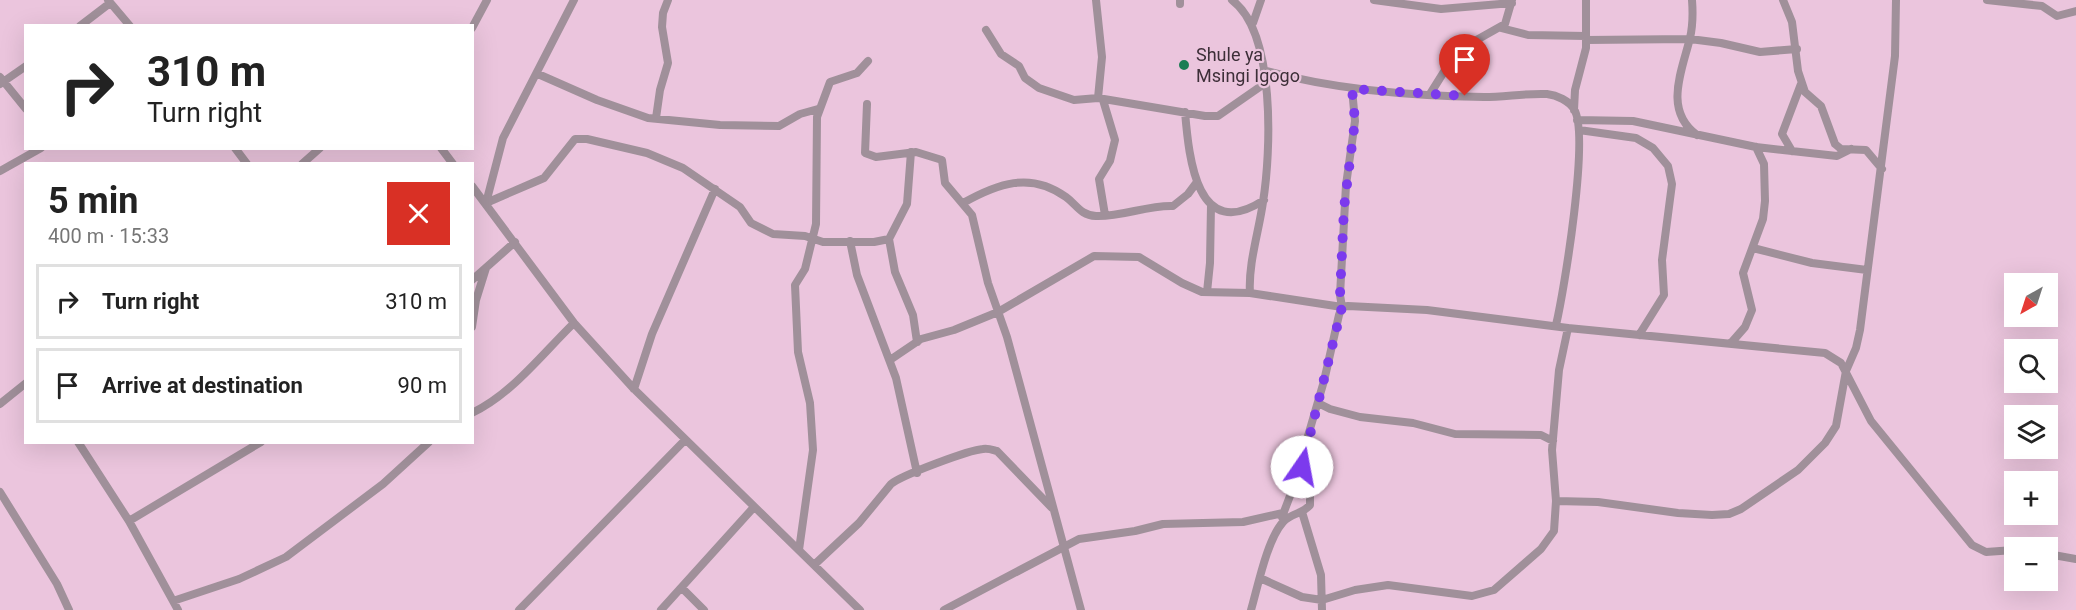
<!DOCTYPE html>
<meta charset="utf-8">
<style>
body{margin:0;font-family:Roboto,sans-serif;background:#f2f2f2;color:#222;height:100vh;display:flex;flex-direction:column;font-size:22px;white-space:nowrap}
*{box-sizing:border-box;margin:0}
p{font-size:20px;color:#767676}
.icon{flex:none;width:33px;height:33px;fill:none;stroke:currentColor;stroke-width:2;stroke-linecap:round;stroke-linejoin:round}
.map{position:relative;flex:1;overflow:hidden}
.panel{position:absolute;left:24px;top:162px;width:450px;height:282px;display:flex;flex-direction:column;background:#fff;border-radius:0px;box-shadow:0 6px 24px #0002}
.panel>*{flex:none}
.hud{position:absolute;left:24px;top:24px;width:450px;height:126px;border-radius:0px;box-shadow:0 6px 24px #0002;background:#fff;color:#222;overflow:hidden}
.needle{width:39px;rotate:219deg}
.controls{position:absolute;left:2004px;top:273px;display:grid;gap:12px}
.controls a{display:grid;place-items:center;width:54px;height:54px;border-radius:0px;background:#fff;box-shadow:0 6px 24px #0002;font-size:30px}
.pin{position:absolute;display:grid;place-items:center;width:51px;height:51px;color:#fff;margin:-62px -26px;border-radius:50% 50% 50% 0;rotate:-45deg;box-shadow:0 0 6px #0007}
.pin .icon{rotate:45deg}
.me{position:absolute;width:66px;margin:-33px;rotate:12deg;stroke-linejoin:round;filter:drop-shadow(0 0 4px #0008)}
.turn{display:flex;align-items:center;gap:21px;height:126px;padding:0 24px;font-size:27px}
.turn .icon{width:78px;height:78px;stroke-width:2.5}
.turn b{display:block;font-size:42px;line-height:51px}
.round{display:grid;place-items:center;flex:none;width:63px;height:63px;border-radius:0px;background:#f2f2f2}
.headline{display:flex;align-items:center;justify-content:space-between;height:102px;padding:0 24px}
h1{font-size:36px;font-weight:700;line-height:45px}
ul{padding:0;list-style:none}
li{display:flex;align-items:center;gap:18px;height:75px;margin:0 12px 9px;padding:0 12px;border:3px solid #e0e0e0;border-radius:0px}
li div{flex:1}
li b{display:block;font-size:22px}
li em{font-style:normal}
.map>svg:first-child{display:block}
</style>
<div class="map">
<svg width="2076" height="610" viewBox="0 0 2076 610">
<rect width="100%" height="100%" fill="#ebc5dd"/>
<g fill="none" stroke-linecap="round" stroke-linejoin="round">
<path stroke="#a0909a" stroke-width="8" d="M108 0 130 26
M1096 0 1102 57 1098 98
M1232 0C1276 33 1271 152 1263 202 1259 231 1248 264 1250 293L1342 307 1340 295 1346 185 1355 121 1352 89
M1374 0 1441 9 1512 3
M1692 0C1693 13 1693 25 1690 38 1682 71 1663 110 1697 135
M1783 0 1792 22 1798 71 1805 92 1821 106 1835 144 1841 149 1866 150 1882 169
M1987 0 2042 6 2057 16 2076 11
M1180 4V0
M1253 23 1261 0
M80 26 110 3
M472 28 487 0
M1501 28 1528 35 1586 36
M986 30 1001 54 1019 66 1025 78 1039 88 1074 100 1098 98 1205 116H1218L1264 84
M1586 40 1690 39 1721 43 1760 52 1797 49
M1263 70C1334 90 1410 96 1484 97 1505 97 1526 93 1547 94 1557 95 1569 101 1574 109 1590 135 1564 291 1556 325
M538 74 597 100 648 118 720 125 779 126 800 114 818 109
M0 77 26 109
M0 84 26 66
M1430 94 1457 51 1505 24 1512 0
M1103 100 1115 140 1110 161 1099 179 1105 215
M867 104 865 153 876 157 916 152 942 160 945 183 972 215 988 283 1007 337 1081 610
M1574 110 1575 90 1586 48V0
M1185 112C1189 159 1197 244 1264 200
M656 118 660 90 668 63 662 27 663 13 668 0
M1577 120 1633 121 1756 147 1837 156 1851 149
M1579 130 1636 138 1653 148 1668 166 1672 184 1662 260 1664 295 1639 335
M235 148 247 164
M441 148 453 164
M1792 151 1782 134 1801 84
M911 152 907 204 889 239 895 272 913 315 917 342
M302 164 320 148
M0 171 41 148
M472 186 574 323 634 389 860 610
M486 203 544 178 575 139H587L647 153 683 168 740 207 751 223 773 234 805 236 823 242H874L889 239
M486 203 503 138 574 0
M963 203C997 184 1030 171 1066 197 1077 205 1080 215 1096 216 1122 217 1147 205 1173 206L1188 194 1197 182
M850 241 857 275 896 378 917 473
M1753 248 1812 263 1867 270
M472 280 515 242
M1207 292 1210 263 1211 205
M472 327 476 300 486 268
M1731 343 1745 327 1752 310 1743 273 1763 219 1765 201 1764 164 1756 147
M890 360 921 339 954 330 998 312 1094 256 1139 257 1182 283 1202 292 1250 293
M634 389 652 334 715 189
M1318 403 1330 409 1360 417 1413 423 1455 434 1541 435 1553 441
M0 404 26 383
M472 413C512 394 542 354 574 323
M78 442 129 521 178 610
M0 492 57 584 69 610
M1556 501 1598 502 1678 513 1712 515 1729 514 1741 509 1798 470 1825 443 1836 426 1846 371 1856 348 1860 330 1895 56 1896 0
M1302 512 1321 575 1322 610
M1282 517 1301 467
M129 521 261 442
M799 550 813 450 810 403 798 352 795 285 805 269 816 224 817 117 830 82 857 73 868 61
M2048 554 2076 559
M814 565 859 523 891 484C902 475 969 450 983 449 988 448 993 450 997 451L1052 508
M1260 578 1302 597 1322 600 1355 590 1388 585 1472 596 1494 590 1541 549 1554 531 1556 501 1552 450 1559 370 1568 328
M682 588 704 610
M173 601 239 579 286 557 383 484 429 442
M519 610 685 440
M661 610 754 507
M944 610 1079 539 1135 531 1163 524 1243 522 1283 513
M1251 610C1258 586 1267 540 1283 522 1291 513 1303 514 1310 505V486L1301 467 1303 453 1324 381 1339 315 1342 307 1348 306 1427 310 1568 328 1825 353 1841 363 1871 421 1972 545 1986 552 2014 550"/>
</g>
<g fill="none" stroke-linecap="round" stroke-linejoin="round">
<path stroke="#7c3aed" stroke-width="10" stroke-dasharray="0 18" d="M1302 467 1342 307 1340 295 1344 208 1355 121 1352 89 1465 96"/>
</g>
<circle fill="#1c7d55" stroke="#ebc5dd" stroke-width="2" cx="1184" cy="65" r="6"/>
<g text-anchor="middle" stroke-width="4.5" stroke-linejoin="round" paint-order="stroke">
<g font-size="18" fill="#3d2f38" stroke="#ebc5dd" text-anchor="start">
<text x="1196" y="61">Shule ya<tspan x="1196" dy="21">Msingi Igogo</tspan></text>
</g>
</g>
</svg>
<div class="controls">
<a><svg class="needle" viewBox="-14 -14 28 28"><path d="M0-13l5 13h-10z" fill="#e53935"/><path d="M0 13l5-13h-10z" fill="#767676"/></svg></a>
<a><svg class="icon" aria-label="search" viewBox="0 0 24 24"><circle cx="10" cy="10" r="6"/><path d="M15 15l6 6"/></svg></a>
<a><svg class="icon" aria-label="layers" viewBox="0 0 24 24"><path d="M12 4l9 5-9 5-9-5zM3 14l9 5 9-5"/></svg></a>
<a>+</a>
<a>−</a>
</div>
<div class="pin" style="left:1465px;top:96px;background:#d93025"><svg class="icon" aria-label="arrive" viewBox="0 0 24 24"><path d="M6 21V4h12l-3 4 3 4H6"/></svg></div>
<svg class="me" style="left:1302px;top:467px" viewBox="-20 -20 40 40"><circle r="19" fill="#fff"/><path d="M0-13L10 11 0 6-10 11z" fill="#7c3aed"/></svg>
<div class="hud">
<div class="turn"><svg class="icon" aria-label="right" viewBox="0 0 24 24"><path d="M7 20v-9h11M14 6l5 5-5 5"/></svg><div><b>310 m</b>Turn right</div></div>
</div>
<section class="panel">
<div class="headline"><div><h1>5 min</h1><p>400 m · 15:33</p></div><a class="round" style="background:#d93025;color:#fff"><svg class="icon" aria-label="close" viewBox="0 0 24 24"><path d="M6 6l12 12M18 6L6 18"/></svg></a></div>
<ul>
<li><svg class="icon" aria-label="right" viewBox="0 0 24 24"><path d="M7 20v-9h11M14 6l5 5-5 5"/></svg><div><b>Turn right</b></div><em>310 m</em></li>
<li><svg class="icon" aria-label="arrive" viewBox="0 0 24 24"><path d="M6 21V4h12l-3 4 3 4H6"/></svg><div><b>Arrive at destination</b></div><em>90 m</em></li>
</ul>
</section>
</div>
